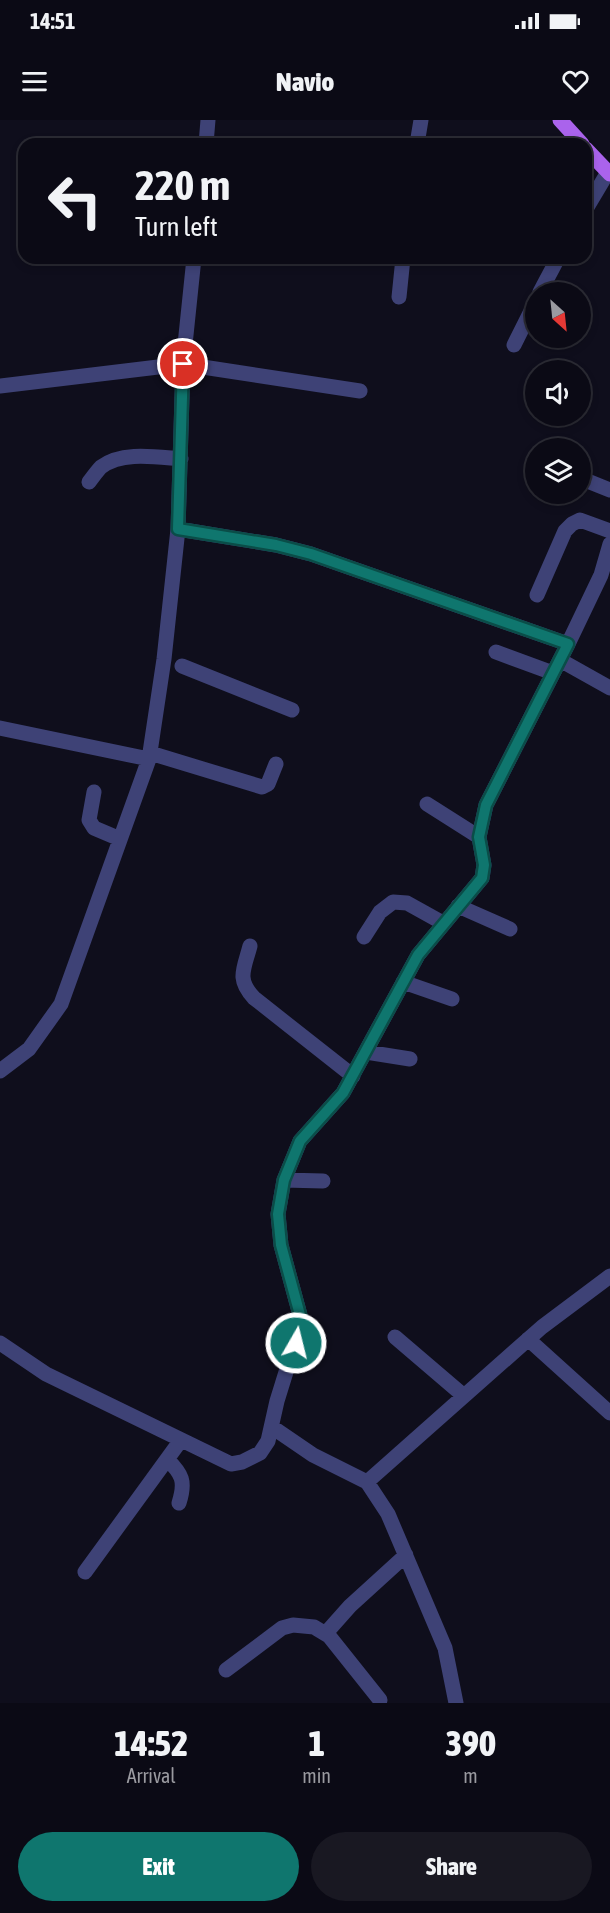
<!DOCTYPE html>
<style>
body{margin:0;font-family:"Asap Condensed",sans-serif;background:#191822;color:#f1f3f6;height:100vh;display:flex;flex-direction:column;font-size:22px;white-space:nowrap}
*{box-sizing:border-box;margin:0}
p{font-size:20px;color:#9a9aa0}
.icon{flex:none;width:33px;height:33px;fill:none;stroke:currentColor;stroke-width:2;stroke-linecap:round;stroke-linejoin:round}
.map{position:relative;height:1583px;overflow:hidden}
.details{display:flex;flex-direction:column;background:#0b0a15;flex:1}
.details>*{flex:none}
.banner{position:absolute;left:18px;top:18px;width:574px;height:126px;border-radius:18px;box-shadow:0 3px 9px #0003,0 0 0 2px #2b2b34;background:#0b0a15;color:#f1f3f6;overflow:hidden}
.needle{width:39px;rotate:153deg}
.fabs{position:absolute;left:525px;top:162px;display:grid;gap:12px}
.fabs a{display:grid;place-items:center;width:66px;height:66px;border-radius:50%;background:#0b0a15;box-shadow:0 3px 9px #0003,0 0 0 2px #2b2b34;font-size:30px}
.pin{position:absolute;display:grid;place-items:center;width:51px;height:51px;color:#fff;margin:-26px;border:3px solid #fff;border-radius:50%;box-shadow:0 2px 6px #0007}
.me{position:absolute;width:66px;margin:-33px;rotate:8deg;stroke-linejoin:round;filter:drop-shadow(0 0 4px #0008)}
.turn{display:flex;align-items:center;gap:21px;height:126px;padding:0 18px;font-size:27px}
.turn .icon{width:78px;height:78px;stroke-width:2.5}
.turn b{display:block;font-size:42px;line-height:51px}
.eta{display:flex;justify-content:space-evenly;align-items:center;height:102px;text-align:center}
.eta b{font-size:36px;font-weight:800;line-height:42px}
.button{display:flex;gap:12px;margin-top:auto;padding:12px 18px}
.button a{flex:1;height:69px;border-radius:36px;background:#0f766e;color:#fff;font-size:24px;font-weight:800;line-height:69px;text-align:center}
.button a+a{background:#191822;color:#f1f3f6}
.status{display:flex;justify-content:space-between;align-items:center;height:42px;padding:0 30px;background:#0b0a15;direction:ltr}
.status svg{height:16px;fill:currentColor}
header{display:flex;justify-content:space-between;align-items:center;height:78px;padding:0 18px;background:#0b0a15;font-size:27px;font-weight:800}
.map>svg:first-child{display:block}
</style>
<div class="status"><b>14:51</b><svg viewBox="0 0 49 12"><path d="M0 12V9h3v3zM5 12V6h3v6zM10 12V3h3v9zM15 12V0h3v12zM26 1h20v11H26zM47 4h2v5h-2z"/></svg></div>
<header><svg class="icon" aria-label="menu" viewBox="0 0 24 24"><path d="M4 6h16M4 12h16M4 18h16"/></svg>Navio<svg class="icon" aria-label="heart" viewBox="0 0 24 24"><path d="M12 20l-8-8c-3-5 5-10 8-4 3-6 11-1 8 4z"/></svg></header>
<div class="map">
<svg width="610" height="1583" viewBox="0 0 610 1583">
<rect width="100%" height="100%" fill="#0f0e1c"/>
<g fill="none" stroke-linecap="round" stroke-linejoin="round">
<path stroke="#3e4276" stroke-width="15" d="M206 24 208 0
M417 24 421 0
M586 89 608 52
M540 172 558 138
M399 177 403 138
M514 225 536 181
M0 266 183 244 360 271
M535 340H536
M580 358 610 370
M89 362C93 357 97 351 101 347 122 331 156 337 181 339
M178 409 276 425 311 434 568 524
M537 475 565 411 572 404 580 400 610 411
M496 532 553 553
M560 540 610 568
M182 546 292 590
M0 608 149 639
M150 633 262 667 268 664 276 644
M94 672 89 700 94 708 120 719
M427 684 479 717
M458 786 510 809
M364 817 380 792 393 782 407 783 443 803
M250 826C244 849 236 859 254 878L353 956
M403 862 452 879
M366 932 410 939
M0 951 29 929 61 884 149 639 164 539 178 409 183 244 194 138
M284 1060 323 1061
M395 1217 464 1276
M528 1219 610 1293
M0 1223 46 1254 231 1344 242 1342 260 1333 268 1321 277 1281 295 1223 300 1195 281 1125 278 1094 284 1060 300 1021 343 973 418 835 482 758 484 745 479 717 486 685 568 524 601 455 610 424
M272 1307 313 1335 367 1362 388 1394 445 1528 456 1583
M167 1339C182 1354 186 1361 179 1383
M367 1362 542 1207 610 1156
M85 1452 181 1320
M326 1513 350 1486 406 1435
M226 1550 282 1508 293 1505 314 1507 329 1516 380 1580"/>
<path stroke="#aa63ec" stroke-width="15" d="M560 0 582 24
M586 29 610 54"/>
</g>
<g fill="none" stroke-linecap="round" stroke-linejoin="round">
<g stroke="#0a4d48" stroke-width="15">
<path id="route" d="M183 244 178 409 276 425 311 434 568 524 486 685 479 717 484 745 482 758 418 835 343 973 300 1021 284 1060 278 1094 281 1125 300 1195 296 1223"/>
</g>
<use href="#route" stroke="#0f766e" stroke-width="10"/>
</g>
</svg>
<div class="fabs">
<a><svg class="needle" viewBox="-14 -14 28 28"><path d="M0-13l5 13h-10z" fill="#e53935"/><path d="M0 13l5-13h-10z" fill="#9a9aa0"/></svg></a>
<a><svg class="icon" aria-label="sound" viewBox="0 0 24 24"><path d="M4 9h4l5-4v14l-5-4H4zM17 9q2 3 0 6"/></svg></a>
<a><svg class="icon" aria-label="layers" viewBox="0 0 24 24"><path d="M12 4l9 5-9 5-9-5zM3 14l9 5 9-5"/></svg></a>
</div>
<div class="pin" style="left:183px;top:244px;background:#d93025"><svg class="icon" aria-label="arrive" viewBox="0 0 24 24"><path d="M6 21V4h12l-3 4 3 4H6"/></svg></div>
<svg class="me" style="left:296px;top:1223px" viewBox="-20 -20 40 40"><circle r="17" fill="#0f766e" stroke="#fff" stroke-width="3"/><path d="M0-11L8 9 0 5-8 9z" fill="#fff"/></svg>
<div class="banner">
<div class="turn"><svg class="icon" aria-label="left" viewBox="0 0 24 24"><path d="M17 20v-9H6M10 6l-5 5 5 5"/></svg><div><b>220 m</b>Turn left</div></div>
</div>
</div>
<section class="details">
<div class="eta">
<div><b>14:52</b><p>Arrival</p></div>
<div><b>1</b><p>min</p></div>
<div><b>390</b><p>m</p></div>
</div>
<div class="button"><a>Exit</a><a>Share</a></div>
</section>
